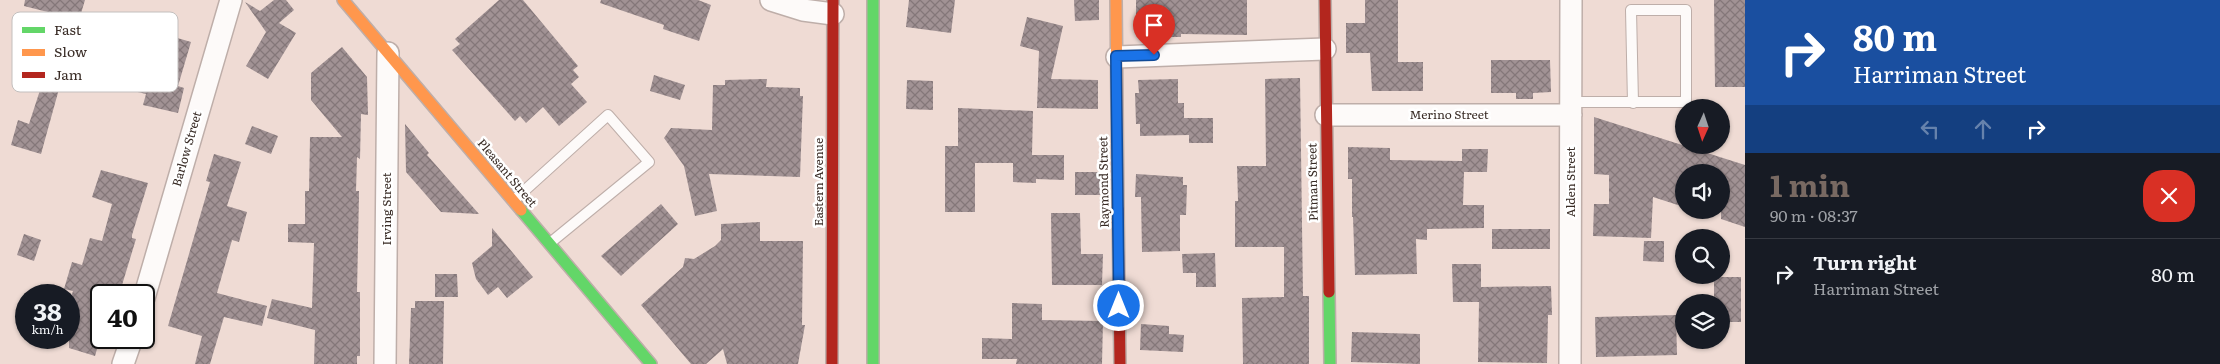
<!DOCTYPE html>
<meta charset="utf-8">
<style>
body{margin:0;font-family:Literata,serif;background:#242831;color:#f1f3f6;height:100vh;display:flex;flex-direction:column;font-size:19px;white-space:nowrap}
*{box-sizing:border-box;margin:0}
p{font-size:16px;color:#9ea1a6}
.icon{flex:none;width:28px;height:28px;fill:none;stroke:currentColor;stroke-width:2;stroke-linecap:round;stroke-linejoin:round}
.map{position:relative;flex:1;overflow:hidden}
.drawer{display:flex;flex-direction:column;background:#171b24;width:475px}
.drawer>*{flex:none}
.hud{background:#1a4fa0;color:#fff;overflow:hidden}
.needle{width:32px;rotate:183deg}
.fabs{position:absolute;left:1675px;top:99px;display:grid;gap:10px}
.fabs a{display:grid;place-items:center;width:55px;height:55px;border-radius:50%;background:#171b24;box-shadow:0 1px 4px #0004;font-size:25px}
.speed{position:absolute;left:15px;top:284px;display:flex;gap:10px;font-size:25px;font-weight:700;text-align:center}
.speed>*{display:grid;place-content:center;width:65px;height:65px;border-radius:50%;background:#171b24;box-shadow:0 1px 4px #0004;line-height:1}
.speed small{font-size:12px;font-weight:400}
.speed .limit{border:2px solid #111;border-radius:8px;background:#fff;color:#111}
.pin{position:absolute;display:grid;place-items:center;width:42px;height:42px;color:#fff;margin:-51px -21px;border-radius:50% 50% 50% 0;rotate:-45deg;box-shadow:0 0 5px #0007}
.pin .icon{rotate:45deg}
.me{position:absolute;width:55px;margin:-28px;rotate:0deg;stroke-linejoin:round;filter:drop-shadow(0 0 4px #0008)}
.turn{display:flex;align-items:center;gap:18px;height:105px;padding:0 25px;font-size:22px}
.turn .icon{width:65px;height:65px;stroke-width:2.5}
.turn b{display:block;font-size:35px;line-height:42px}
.lanes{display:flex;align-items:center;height:48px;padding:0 25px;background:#0003;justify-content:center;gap:25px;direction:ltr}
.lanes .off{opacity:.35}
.round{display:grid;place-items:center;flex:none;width:52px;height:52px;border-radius:20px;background:#242831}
.overview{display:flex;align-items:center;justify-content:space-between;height:85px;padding:0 25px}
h1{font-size:30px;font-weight:700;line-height:38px;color:#786962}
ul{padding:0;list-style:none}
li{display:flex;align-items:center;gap:15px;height:70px;padding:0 25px;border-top:1px solid #363941}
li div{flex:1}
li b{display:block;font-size:19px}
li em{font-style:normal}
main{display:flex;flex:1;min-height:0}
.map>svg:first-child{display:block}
</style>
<main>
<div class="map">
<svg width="1745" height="364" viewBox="0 0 1745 364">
<defs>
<pattern id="building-cross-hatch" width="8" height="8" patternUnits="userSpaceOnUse" patternTransform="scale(1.25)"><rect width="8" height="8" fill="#a19294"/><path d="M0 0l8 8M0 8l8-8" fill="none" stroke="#847779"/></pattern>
</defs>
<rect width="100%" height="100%" fill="#efdbd4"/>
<path fill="url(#building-cross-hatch)" d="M25 0H85L79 20 24 6Z
M274 0H286L294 10 279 23 296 33 268 79 246 66 266 32 245 2 260 11Z
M499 0H523L578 66 573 70 579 77 571 84 587 102 559 126 543 107 526 123 520 116 515 121 452 50 460 44 455 39Z
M601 0H698L711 5 699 41 663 29 664 25 600 3Z
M909 0H955L951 33 906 27Z
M1074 0H1099V20L1075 21Z
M1136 0H1247V35L1181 34V37H1149V34H1136Z
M1365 0H1398V62H1423V91H1372L1370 53H1346V23H1365Z
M1714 0H1745V87H1715Z
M1027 17 1063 26 1051 79 1098 80V109L1037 108 1039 51 1020 46Z
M140 27 191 42 178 86 184 88 178 113 143 105 146 94 121 88Z
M342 47 367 77 368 115 361 114 360 159 357 157 356 191H359V195L357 292H360V356H357V364H314L315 330 267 318 272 299 312 308 314 243 288 242V224H305V191H309L310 137H342L311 100V73Z
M1491 60H1550L1551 92 1533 93V99H1516V93H1491Z
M654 75 685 85 680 100 650 91Z
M1300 78 1303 296H1309V364H1243L1242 298 1284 297V247H1235V201H1238L1237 166H1266L1265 79Z
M767 79 766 87 800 88V96H803L800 177 709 174 717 211 695 216 684 166 664 138 671 128 712 130 713 85H725V80Z
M1178 79V103H1184V118H1213V143H1189V135L1140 136V124H1136L1135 93H1139L1138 80Z
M907 80 933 81V110L906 109Z
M42 84 59 89 41 154 11 145 18 120 29 124Z
M958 108 1033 111 1032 155H1064V180L1036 179V183L1013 182V163H975V212H945V146H958Z
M1594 117 1745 165V227L1721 219V172H1684V207L1653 197 1651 238 1593 236 1594 204H1609V175L1594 174Z
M405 124 429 153 427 155 479 214 441 212 406 172Z
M252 126 278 136 271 154 245 144Z
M1348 147 1390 148V160L1462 161V149H1488L1487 172H1464L1463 205H1484V228L1427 229V240L1416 239 1417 274 1355 275 1353 217H1352V179H1348Z
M214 154 241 162 227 206 247 212 239 242 232 240 217 293 267 306 262 326 224 317 210 364H195L202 336 168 326 210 182 206 181Z
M101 170 148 183 132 235V238L136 239 119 295H101V342H99L95 356 69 348V303L73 291 64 289 72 262 82 265 90 238 102 241 112 204 92 197Z
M1075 172H1102L1103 195H1075Z
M1136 174 1183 177V185H1187L1186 215H1180V251L1142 252 1141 197H1135Z
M661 204 678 224 621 276 601 256Z
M1051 213H1080L1081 254H1103L1102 285H1052Z
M760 222V241H803L802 325H805L798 364H727L723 349 706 364H691L641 305 683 267 685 258 694 259 715 246 721 240V224Z
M492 228 533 277 507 298 498 287 488 295 476 279 472 263 492 246Z
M1492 229H1550V249H1492Z
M24 234 41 240 34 261 17 255Z
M1644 241H1664V262L1643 261Z
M1215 253 1216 287H1196V273H1183L1182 254Z
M1452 264H1481V287L1551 286 1552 315H1548L1547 363 1478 362 1479 302H1453Z
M435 274H457L458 297H435Z
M1714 277H1741V322H1721V302H1714Z
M415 301H444L443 364H409L411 308H415Z
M1012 303 1042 304V320L1103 321 1102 364H1016L1017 359H982V338L1012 339Z
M1676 315 1677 355 1596 357 1595 317Z
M1141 324 1169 326V334L1184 335 1183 352 1140 350Z
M1352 332 1420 334V364L1351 362Z"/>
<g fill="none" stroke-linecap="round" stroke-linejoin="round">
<g stroke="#beaea9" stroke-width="12">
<path id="lane" d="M1571 102H1686V10H1631L1633 103
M513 201 608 115 649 162 550 243"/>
</g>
<g stroke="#beaea9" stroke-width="24">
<path id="street" d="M771 0 803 10 833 14
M1117 57 1325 49
M1326 115H1571
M144 298 231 0
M123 364 132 338
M385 364 388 53
M1570 364 1571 0"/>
</g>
<g stroke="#beaea9" stroke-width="14">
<path id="fast" d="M873 0V364
M521 210 651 364
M1329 292 1330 364"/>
</g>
<g stroke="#beaea9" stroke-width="14">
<path id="slow" d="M343 0 521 210
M1116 0 1118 209"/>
</g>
<g stroke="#beaea9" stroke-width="14">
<path id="jam" d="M1325 0 1329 292
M1118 209 1120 364
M832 364 833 0"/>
</g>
<use href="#lane" stroke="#fdfaf9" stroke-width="10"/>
<use href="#street" stroke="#fdfaf9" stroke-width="21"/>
<use href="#fast" stroke="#63d668" stroke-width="11"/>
<use href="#slow" stroke="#ff974d" stroke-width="11"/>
<use href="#jam" stroke="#b3261e" stroke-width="11"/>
</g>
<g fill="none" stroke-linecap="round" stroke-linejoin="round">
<g stroke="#114b97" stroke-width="12">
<path id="route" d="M1119 306 1116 56 1154 55"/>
</g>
<use href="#route" stroke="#1a73e8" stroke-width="9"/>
</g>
<g text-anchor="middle" stroke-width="5" stroke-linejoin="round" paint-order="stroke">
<g font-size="12" fill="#382b25" stroke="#fff">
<text x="1449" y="119">Merino Street</text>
<text transform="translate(187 149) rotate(-74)" y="4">Barlow Street</text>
<text transform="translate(507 173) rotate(50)" y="4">Pleasant Street</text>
<text transform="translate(819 182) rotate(-90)" y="4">Eastern Avenue</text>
<text transform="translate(1104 182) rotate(-91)" y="4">Raymond Street</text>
<text transform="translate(1313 182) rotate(-91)" y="4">Pitman Street</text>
<text transform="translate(1571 182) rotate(-90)" y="4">Alden Street</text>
<text transform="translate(387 209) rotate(-90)" y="4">Irving Street</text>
</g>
</g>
<rect x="12" y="12" width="166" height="80" rx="8" fill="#fff" stroke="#c3bfbe" stroke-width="1"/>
<rect x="22" y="27" width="23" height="6" fill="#63d668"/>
<rect x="22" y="49" width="23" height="7" fill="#ff974d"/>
<rect x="22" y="72" width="23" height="6" fill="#b3261e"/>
<g font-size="14" fill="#382b25">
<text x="54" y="35">Fast</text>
<text x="54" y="57">Slow</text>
<text x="54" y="80">Jam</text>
</g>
</svg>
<div class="fabs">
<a><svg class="needle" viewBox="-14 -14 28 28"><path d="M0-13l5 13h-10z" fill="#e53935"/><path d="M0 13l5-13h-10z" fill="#9ea1a6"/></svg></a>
<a><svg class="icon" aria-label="sound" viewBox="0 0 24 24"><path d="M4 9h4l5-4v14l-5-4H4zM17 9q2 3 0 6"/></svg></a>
<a><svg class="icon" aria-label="search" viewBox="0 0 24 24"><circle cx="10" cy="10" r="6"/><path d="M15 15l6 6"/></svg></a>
<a><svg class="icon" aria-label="layers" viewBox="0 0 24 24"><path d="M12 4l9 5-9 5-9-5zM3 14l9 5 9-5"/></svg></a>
</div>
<div class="speed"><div>38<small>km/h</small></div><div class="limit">40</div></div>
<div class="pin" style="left:1154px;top:55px;background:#d93025"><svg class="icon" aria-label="arrive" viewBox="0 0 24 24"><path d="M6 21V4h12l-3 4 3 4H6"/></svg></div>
<svg class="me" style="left:1119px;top:306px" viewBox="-20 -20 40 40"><circle r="17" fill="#1a73e8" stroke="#fff" stroke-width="3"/><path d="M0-11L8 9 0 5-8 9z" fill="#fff"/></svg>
</div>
<section class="drawer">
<div class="hud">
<div class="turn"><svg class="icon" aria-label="right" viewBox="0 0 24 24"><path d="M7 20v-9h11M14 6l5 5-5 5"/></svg><div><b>80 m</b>Harriman Street</div></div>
<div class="lanes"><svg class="icon off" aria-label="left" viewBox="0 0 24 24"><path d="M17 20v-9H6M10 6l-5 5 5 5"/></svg><svg class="icon off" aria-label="ahead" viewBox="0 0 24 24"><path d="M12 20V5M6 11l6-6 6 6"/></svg><svg class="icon" aria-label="right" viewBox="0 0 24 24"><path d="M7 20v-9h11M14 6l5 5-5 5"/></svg></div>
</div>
<div class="overview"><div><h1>1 min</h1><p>90 m · 08:37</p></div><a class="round" style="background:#d93025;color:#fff"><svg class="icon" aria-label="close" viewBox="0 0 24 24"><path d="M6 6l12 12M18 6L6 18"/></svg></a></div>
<ul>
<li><svg class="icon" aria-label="right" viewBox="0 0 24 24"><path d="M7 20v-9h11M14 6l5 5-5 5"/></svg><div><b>Turn right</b><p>Harriman Street</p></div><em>80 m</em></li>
</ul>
</section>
</main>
